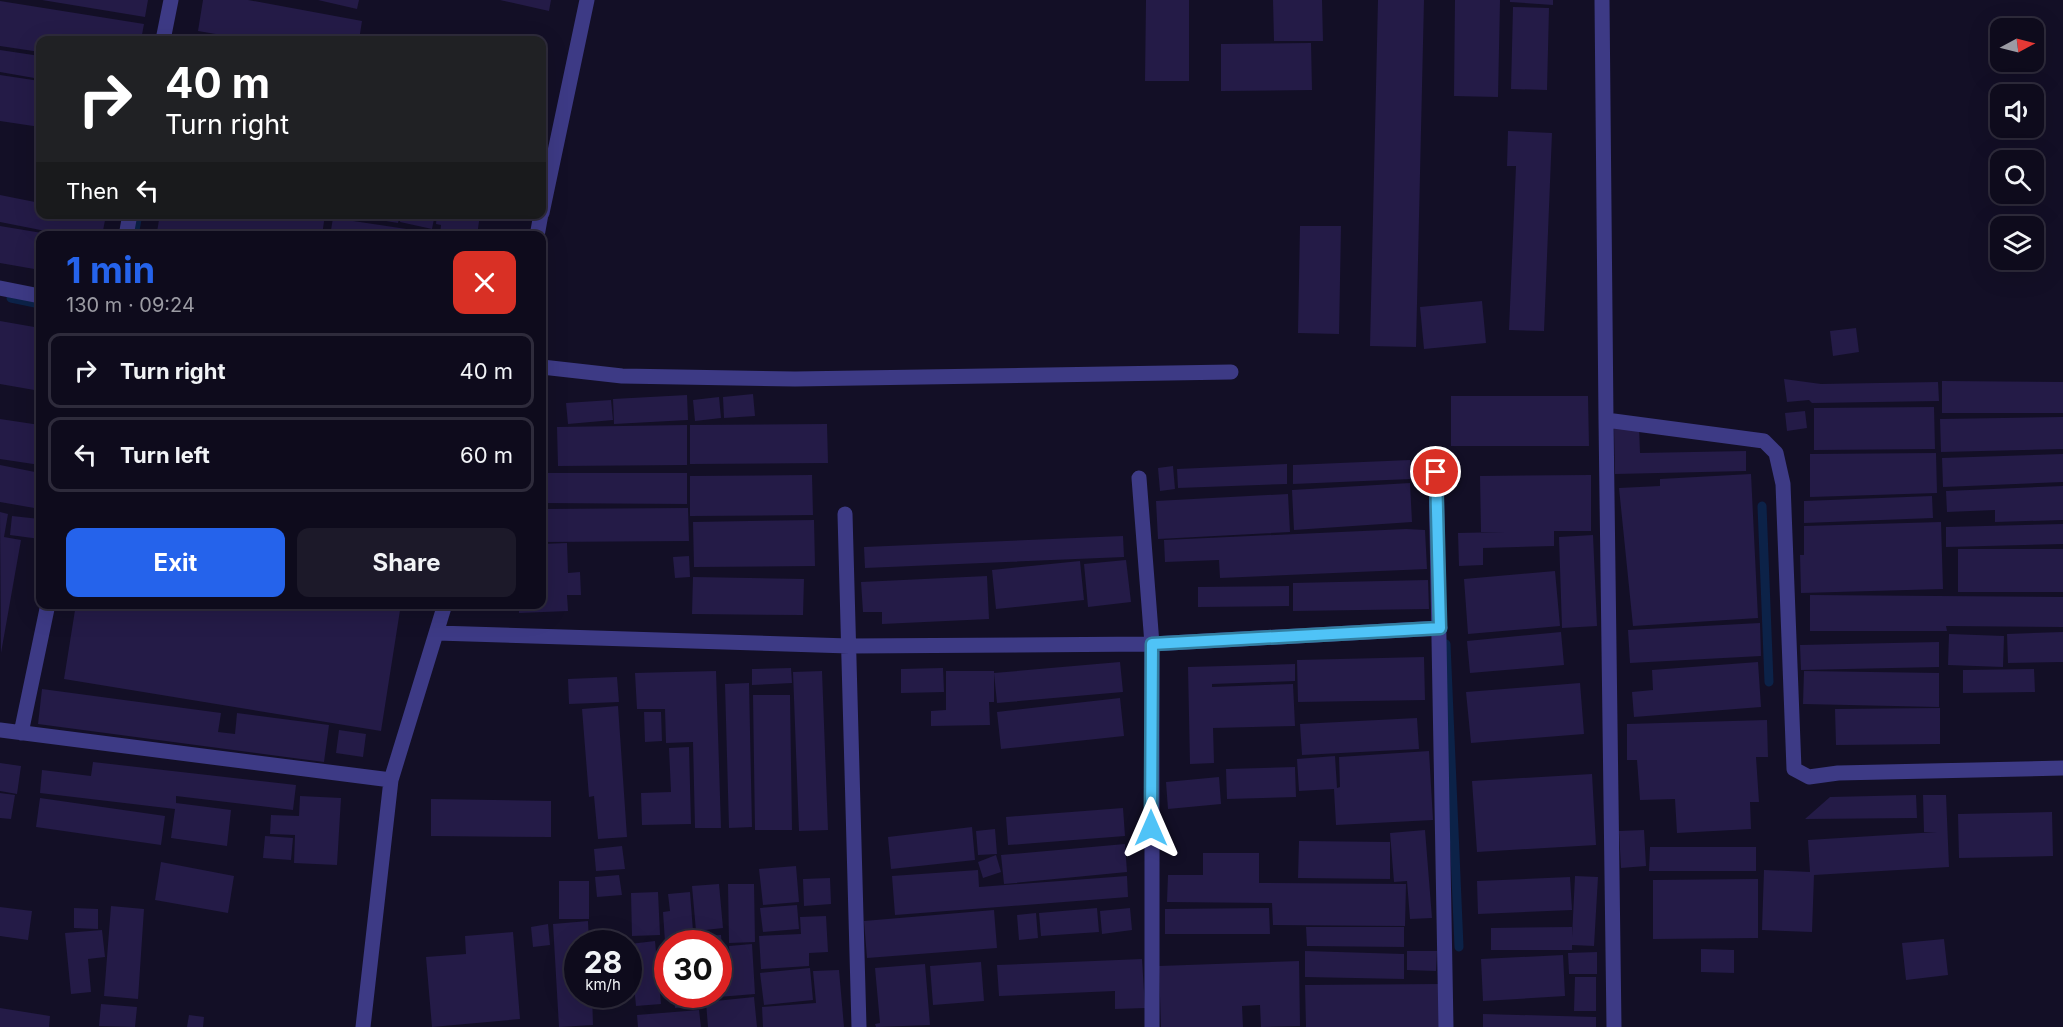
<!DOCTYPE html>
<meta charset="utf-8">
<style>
body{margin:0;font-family:Inter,sans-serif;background:#1c1929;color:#f1f3f6;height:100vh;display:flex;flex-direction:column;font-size:22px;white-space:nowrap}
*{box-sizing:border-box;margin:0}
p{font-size:20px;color:#9b9ba3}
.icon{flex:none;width:33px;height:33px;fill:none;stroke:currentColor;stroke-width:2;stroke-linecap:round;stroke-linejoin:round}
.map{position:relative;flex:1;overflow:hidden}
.side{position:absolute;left:36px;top:231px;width:510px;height:378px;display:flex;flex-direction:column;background:#0e0b1c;border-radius:12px;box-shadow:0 6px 24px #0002,0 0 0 2px #2e2b3b}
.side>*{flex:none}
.banner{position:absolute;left:36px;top:36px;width:510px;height:183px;border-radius:12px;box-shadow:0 6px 24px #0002,0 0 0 2px #2e2b3b;background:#202124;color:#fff;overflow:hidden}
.needle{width:39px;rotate:83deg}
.fabs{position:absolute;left:1990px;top:18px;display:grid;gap:12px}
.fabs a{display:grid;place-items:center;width:54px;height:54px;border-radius:12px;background:#0e0b1c;box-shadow:0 6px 24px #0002,0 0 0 2px #2e2b3b;font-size:30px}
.speed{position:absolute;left:564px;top:930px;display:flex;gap:12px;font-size:30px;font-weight:700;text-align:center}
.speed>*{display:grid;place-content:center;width:78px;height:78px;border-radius:50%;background:#0e0b1c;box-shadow:0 6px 24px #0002,0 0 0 2px #2e2b3b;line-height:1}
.speed small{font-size:15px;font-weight:400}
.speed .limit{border:9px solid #d22;background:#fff;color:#111}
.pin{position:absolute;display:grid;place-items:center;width:51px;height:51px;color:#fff;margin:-26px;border:3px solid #fff;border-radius:50%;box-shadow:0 2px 6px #0007}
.me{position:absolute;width:66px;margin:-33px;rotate:0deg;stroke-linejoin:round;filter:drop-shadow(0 0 4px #0008)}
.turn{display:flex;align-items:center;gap:21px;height:126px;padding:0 30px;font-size:27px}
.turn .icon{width:78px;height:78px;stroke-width:2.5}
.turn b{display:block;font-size:42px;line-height:51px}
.then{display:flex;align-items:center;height:57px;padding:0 30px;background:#0003;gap:12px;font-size:22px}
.round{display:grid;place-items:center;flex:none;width:63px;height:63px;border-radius:12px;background:#1c1929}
.head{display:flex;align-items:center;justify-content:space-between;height:102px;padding:0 30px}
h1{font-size:36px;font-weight:700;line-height:45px;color:#2563eb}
.action{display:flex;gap:12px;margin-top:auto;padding:12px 30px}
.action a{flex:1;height:69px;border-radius:12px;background:#2563eb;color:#fff;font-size:24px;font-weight:700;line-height:69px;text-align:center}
.action a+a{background:#1c1929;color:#f1f3f6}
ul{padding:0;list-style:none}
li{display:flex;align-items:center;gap:18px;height:75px;margin:0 12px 9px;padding:0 18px;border:3px solid #2e2b3b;border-radius:12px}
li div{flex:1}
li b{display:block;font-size:22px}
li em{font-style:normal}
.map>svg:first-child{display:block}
</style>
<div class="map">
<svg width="2063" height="1027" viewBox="0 0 2063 1027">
<rect width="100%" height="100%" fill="#130f26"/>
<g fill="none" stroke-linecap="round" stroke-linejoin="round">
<path stroke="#0c2248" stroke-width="9" d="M134 236 138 214
M11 298 40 304
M1762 506 1769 682
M1446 644 1459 947"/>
</g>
<path fill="#241b47" d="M42 0H148L145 17Z
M203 0H248L362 21 359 40H251L198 31Z
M318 0H359L357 9Z
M500 0H551L549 11Z
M1146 0H1189V81H1145Z
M1273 0H1322L1323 41H1274Z
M1378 0H1424L1416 347 1370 346Z
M1455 0H1500L1498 97 1454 96Z
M1510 0H1553V5L1510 2Z
M0 1 144 24 141 40H40V52L0 46Z
M1513 7 1549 8 1547 90 1511 89Z
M1311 43 1312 90 1221 91V44Z
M0 50 40 56V79L0 72Z
M0 75 40 81V127L0 121Z
M1508 131 1552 133 1544 331 1509 330 1516 166H1507Z
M0 195 40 203V214L106 215 102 236H71L0 222Z
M160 214H325L322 236H180L157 232Z
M381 214H400L398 223 380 220Z
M402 214H435L432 229 400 222Z
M437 214H480L477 236H330L333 218 440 234 441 225 436 224Z
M0 226 48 234 40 236V270L0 263Z
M1300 226H1341L1339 334 1298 333Z
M1482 301 1486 343 1424 349 1420 307Z
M0 321 40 328V391L0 384Z
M1856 328 1859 352 1833 356 1830 331Z
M1784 379 1821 384 1938 382 1939 401 1812 403 1809 400 1787 402Z
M1942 381 2063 382V413H1942Z
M753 394 755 416 724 418 723 397Z
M687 395 688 420 614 424 613 399Z
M1451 396H1588L1589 446H1451Z
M719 397 721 418 695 421 693 400Z
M611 400 613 420 568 424 566 403Z
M1934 407 1935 449 1814 450V408Z
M1805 411 1807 428 1787 431 1785 413Z
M2063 417V449L1941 452 1940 419Z
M0 419 40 425V465L0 459Z
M827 424 828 463 690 464V425Z
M687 425V465L558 466 557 427Z
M1639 427 1640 453 1746 451V471L1615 474 1614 428Z
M1936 453 1937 493 1810 497V454Z
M2063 454V482L1943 487 1942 458Z
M1410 460 1411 479 1293 484V465Z
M1287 464V484L1178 488 1177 469Z
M0 465 40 473V509L0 502Z
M1173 466 1175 489 1160 491 1158 468Z
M542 473H687V504L542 503Z
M1751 474 1758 618 1633 626 1619 488 1660 486V479Z
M812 475 813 515 690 516V476Z
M1591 475V531H1554V546L1483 548V565L1459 566 1458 533 1505 532H1481L1480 476Z
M1410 483 1412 522 1294 530 1292 490Z
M2063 486V520L1995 522V510L1947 512 1946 491Z
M1288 494 1290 532 1158 539 1156 501Z
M1932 496 1933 518 1804 523V501Z
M688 508 689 541 542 542V509Z
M0 512 8 514 4 537 21 540 1 653Z
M12 516 40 519V539L10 535Z
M814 520 815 566 694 567 693 522Z
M1941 522 1943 589 1801 593 1800 555H1804V526Z
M2063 524V544L1946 547V527Z
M1406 529 1425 530 1427 569 1220 578 1219 560 1165 562 1164 540Z
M1593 535 1597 626 1562 628 1559 537Z
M1123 536 1124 557 865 568 864 547Z
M567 543 568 573 580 572 581 595H567L568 611 519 613V604H542V544Z
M1958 549H2063V592H1958Z
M689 556 690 577 675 578 673 557Z
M1126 560 1131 602 1088 607 1084 564Z
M1080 561 1084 600 996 609 992 570Z
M1555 571 1560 626 1468 634 1464 579Z
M987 576 989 619 882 624V612H863L861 582Z
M693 577 804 579 803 615 692 614Z
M1428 580 1429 609 1293 611V583Z
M1289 586V606L1198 607V587Z
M1810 595 2063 597V627L1946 626 1947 631H1810Z
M76 604H401L381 731 64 679Z
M1760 623 1761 656 1630 663 1628 630Z
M1561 632 1564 665 1470 673 1467 641Z
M2063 632V662L2008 663 2007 634Z
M1949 634 2004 636 2003 667 1948 665Z
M1939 642V667L1801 670 1800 645Z
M1424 657 1425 700 1298 702 1297 660Z
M1120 662 1123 692 997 703 994 673Z
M1758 662 1761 707 1634 717 1632 692 1653 690 1652 670Z
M1295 664V681L1212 684V687L1293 684 1295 726 1213 728 1214 763 1190 764 1188 667Z
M791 668 792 683 752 685V669Z
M943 668 944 692 901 693V669Z
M2034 669 2035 692 1963 693V670Z
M716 671 721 828H695L693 742 666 743 665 709H637L635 673Z
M822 671 828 830 799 831 793 672Z
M946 671H994V702H989L990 725 931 726V711L946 710Z
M1804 671 1939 673V707L1803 704Z
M617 677 619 702 569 704 568 679Z
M749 683 752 827 729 828 725 684Z
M1580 683 1584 734 1471 743 1466 692Z
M42 689 221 713 218 732 235 734 237 713 329 725 324 762 38 724Z
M753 695H790L792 830H755Z
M1120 698 1124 736 1001 749 997 712Z
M618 706 627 837 598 839 594 796 589 797 582 709Z
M1940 708V744L1836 745 1835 709Z
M644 712H661L662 741 645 742Z
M1417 718 1419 749 1302 755 1300 724Z
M1767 720 1768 757H1756L1759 802H1750L1751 829 1677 833 1675 799 1640 800 1637 760H1627V724Z
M339 730 366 734 363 757 336 753Z
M689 747 691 824 642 825 641 793 671 792 669 748Z
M1429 751 1433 820 1336 825 1334 789 1299 791 1297 759 1335 756 1337 788 1340 787 1339 757Z
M93 762 296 785 293 810 176 796V803L231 810 227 846 171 838 175 809 40 793 42 770 91 776Z
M0 763 21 766 17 794 0 791Z
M1295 767 1296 797 1227 799 1226 769Z
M1592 774 1596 845 1477 852 1472 781Z
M1219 777 1221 804 1168 809 1166 782Z
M0 793 15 795 11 819 0 818Z
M1916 795 1917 818 1805 819 1830 797Z
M1923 795H1946L1949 867 1814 875 1812 932 1762 930 1764 870 1810 872 1808 840 1937 832H1924Z
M300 796 341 798 337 865 294 863 295 835 270 834 271 815 299 816Z
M40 798 165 816 161 845 36 827Z
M431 799 551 801V837L431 836Z
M1123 808 1125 836 1008 845 1006 817Z
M2052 812 2053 856 1959 858 1958 814Z
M972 827 975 860 891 869 888 837Z
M995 829 997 854 978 855 976 831Z
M1425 830 1432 918 1410 919 1407 881 1394 882 1390 833Z
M1644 830 1646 866 1621 868 1619 831Z
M265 836 293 838 291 860 263 858Z
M1299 841 1390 842V879L1298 878Z
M1125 844 1127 872 1004 884 1001 855Z
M622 846 625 869 596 871 594 849Z
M1650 847H1756V871H1649Z
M1203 853H1259V883L1406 884 1405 926 1273 925 1272 903 1167 902 1168 875H1203Z
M996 855 1001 872 983 878 978 862Z
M161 862 234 876 228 913 155 900Z
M796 866 799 902 763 905 759 869Z
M978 870 979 887 1127 876 1128 897 895 915 892 876Z
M619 875 622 895 597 897 595 877Z
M1575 876 1598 877 1594 946 1572 945V950H1491V928L1572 927V937Z
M1570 877 1572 910 1478 914 1477 881Z
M830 878 831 904 804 906 803 879Z
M1758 879V938L1653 939V880Z
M559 881H589V919H559Z
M719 884 723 928 696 931 692 886Z
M728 884H754L755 942 729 943Z
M658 892 660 935 632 936 631 893Z
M690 892 694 944H668L666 957 663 912 670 911 668 894Z
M797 905 799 929 763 932 760 908Z
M111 906 144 909 138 999 104 996Z
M0 907 32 911 28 940 0 936Z
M74 908 98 909V929L74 928Z
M1097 908 1099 932 1041 936 1039 913Z
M1130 908 1132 930 1102 934 1100 911Z
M1269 908 1270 934H1165V909Z
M994 910 997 948 867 958 864 921Z
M1036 913 1038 938 1019 940 1017 915Z
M826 916 828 952 809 953V966L761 969 759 936 801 934 800 917Z
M588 921 589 944H578V994H592L593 1025 559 1027 553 924Z
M548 924 550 945 533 947 531 927Z
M1306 927H1404V947L1307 946Z
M102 930 105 957 88 959 91 992 71 994 65 933Z
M513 932 520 1019 432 1027 426 957 466 954 465 936Z
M721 935 724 974 731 973 729 946 752 944 755 994 706 998 705 994H718V944H702L701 936Z
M1944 939 1948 975 1906 980 1902 943Z
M655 941 661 1004 636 1006 630 944Z
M1701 949 1734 950V973L1701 972Z
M1305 951 1404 954V979L1305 977Z
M1407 951H1437L1436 971 1407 970Z
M1597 952V974H1569L1568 953Z
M1563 955 1565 996 1483 1001 1481 959Z
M1142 959 1145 1008 1115 1009V991L999 996 997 965Z
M1299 961 1300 1026 1261 1027 1260 1005 1242 1006 1243 1027H1161L1159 966Z
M981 962 984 1001 933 1005 930 966Z
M925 964 930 1025 876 1027 875 1024 880 1023 875 968Z
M810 968 813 1000 764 1005 760 973Z
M839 970 844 1027H763L762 1007 816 1003 813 971Z
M1575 977H1596V1011H1574Z
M1440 984V1027H1306L1305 985Z
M674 994H695L696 1006 675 1008Z
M754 997 757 1027H708L706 1002Z
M101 1004 137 1007 135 1027 99 1026Z
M0 1008 50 1016 49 1027H0Z
M699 1010 701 1027H638L637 1015Z
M1483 1014 1596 1017V1027H1483Z
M189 1015 204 1017 203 1027H187Z"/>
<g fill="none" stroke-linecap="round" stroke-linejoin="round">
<path stroke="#3d3a85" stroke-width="15" d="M1602 0 1606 420 1764 441 1776 453 1783 484 1794 769 1809 777 1838 773 2063 768
M163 40 171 0
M542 213 587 0
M126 236 130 214
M537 236 541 214
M0 288 40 296
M542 367 622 376 795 379 1231 372
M1606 420 1614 1027
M1436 473 1446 1027
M1139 478 1152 644V1027
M845 514 859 1027
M437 633 849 646 1152 644 1440 628
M0 730 391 780
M21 733 48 604
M363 1027 391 780 445 604"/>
</g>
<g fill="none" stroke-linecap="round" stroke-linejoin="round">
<g stroke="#337fa1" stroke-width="15">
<path id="route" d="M1151 828 1152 644 1440 628 1436 472"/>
</g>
<use href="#route" stroke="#4fc3f7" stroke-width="10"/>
</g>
</svg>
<div class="fabs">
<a><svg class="needle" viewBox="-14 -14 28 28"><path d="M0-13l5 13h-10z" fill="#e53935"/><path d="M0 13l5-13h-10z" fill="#9b9ba3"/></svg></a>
<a><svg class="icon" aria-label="sound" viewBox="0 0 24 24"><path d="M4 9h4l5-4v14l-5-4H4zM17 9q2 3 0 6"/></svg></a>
<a><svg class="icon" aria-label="search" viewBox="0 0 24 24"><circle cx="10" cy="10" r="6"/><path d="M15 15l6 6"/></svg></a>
<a><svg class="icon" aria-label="layers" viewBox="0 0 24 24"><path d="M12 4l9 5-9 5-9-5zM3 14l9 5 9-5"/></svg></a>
</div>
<div class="speed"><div>28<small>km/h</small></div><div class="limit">30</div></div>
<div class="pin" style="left:1436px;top:472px;background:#d93025"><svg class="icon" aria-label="arrive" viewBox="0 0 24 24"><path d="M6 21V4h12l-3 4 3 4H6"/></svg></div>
<svg class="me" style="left:1151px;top:828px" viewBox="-20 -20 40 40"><path d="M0-17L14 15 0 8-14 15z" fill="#4fc3f7" stroke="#fff" stroke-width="4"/></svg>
<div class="banner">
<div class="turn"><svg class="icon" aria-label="right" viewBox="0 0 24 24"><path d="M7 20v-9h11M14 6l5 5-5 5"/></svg><div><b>40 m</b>Turn right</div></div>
<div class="then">Then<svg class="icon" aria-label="left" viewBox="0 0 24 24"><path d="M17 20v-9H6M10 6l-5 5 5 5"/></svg></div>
</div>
<section class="side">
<div class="head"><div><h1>1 min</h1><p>130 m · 09:24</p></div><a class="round" style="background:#d93025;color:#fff"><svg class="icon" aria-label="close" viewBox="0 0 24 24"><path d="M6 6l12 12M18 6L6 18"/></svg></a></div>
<ul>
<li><svg class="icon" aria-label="right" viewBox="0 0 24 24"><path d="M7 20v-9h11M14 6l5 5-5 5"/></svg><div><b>Turn right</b></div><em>40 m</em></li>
<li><svg class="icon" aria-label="left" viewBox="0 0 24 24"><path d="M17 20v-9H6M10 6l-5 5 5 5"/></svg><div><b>Turn left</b></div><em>60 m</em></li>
</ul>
<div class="action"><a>Exit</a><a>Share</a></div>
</section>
</div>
